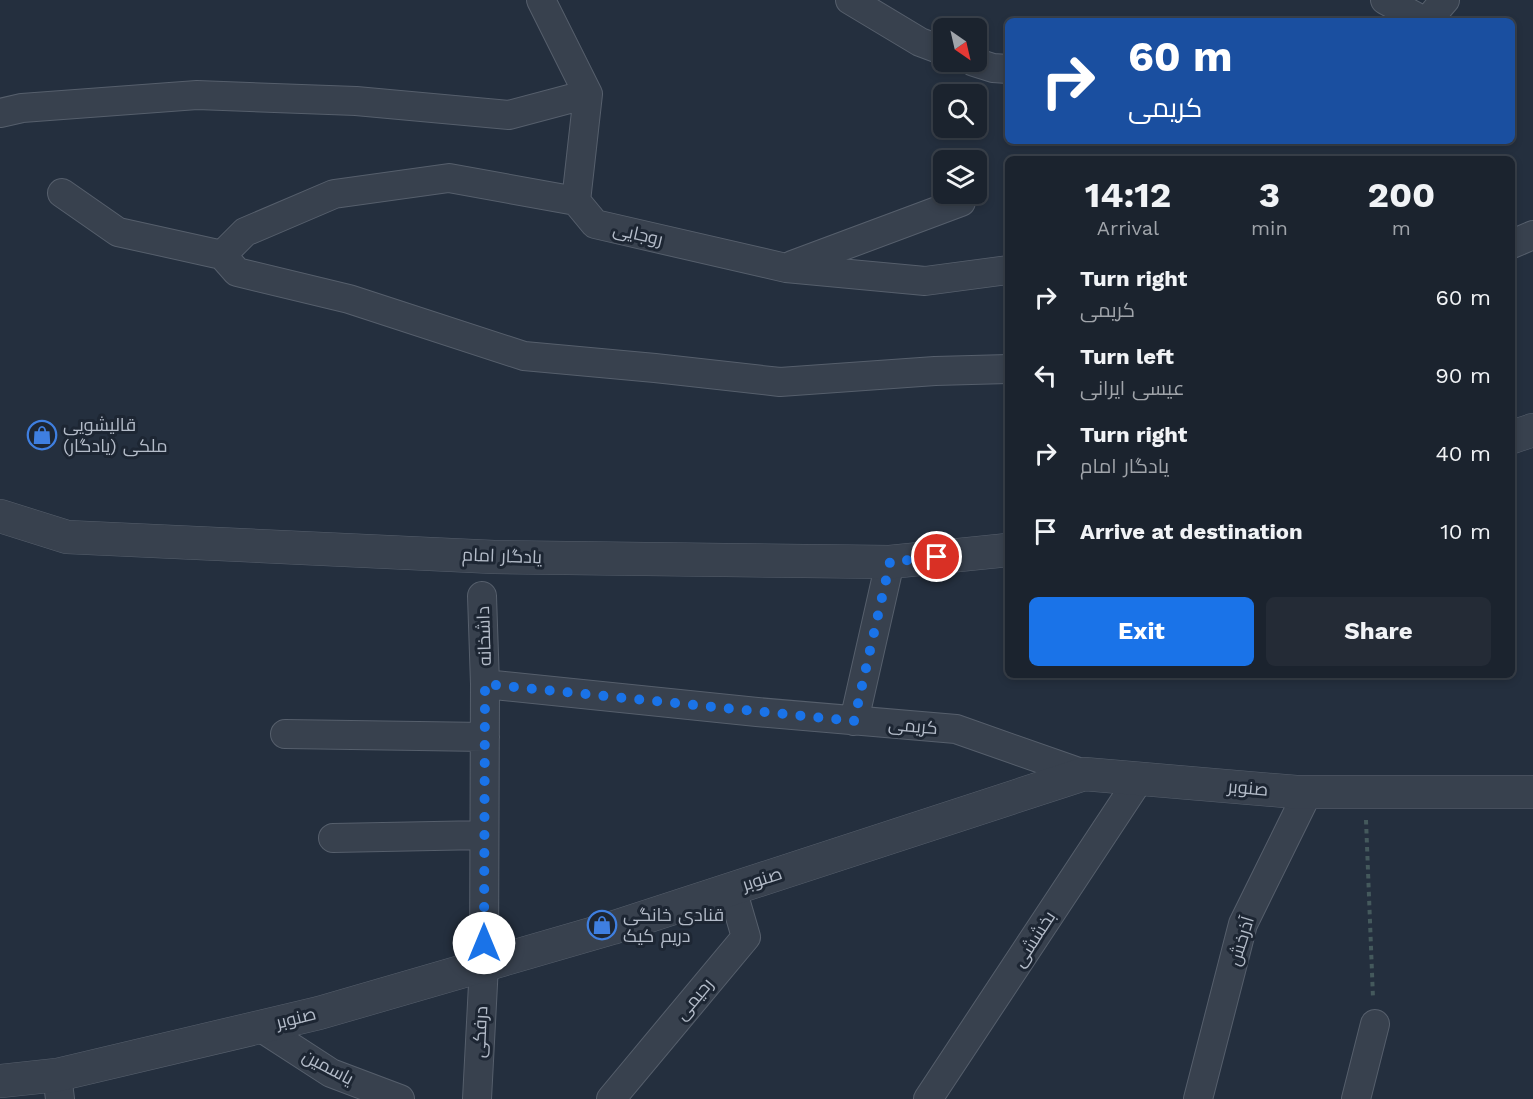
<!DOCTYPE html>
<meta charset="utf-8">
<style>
body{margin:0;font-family:"Work Sans",Cairo,sans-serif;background:#242b36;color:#f1f3f6;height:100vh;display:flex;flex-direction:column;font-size:22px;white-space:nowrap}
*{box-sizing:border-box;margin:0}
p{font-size:20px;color:#a0a4aa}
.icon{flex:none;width:33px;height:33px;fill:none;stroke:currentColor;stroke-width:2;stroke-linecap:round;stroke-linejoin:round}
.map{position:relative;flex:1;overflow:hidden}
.side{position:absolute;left:1005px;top:156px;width:510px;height:522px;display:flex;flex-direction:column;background:#1b232e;border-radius:9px;box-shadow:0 3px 9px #0003,0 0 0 2px #39404a}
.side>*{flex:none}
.top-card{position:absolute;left:1005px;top:18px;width:510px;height:126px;border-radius:9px;box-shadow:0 3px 9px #0003,0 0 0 2px #39404a;background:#1a4fa0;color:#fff;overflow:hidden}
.needle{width:39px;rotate:146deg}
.controls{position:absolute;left:933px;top:18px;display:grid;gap:12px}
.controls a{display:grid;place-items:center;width:54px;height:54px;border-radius:9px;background:#1b232e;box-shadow:0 3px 9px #0003,0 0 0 2px #39404a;font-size:30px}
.pin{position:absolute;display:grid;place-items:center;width:51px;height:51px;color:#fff;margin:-26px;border:3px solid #fff;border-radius:50%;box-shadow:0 2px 6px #0007}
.me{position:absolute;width:66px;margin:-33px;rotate:0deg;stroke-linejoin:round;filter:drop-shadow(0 0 4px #0008)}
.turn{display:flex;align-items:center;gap:21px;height:126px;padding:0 24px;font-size:27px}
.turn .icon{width:78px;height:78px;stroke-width:2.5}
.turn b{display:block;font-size:42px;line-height:51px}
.eta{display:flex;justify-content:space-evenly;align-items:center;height:102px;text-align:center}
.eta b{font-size:36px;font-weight:700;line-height:42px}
.button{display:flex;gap:12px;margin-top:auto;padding:12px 24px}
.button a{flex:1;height:69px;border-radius:9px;background:#1a73e8;color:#fff;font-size:24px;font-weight:700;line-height:69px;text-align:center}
.button a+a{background:#242b36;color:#f1f3f6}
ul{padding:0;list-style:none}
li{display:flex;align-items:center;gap:18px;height:78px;padding:0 24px}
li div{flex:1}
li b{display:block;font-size:22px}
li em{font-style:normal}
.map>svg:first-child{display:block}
</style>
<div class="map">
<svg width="1533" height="1099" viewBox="0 0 1533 1099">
<rect width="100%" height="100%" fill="#242f3e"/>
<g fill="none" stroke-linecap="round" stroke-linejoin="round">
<g stroke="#565f6c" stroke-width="30">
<path id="minor" d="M541 0 588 94
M850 0 920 42 944 51
M1385 0 1424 21
M1427 21 1445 0
M974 62 993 68 1008 69
M0 113 22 108 197 95 356 101 509 115 588 94
M62 193 118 232 222 255 237 272 349 299 524 356 655 368 780 382 935 371 1008 369
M576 201 588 94
M1512 244 1533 235
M222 255 245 232 334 194 449 178 576 201 595 224 786 268 925 281 1008 270
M792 265 961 202
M485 684 757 712 956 729 1084 774
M854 721 890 562
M285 734 485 737
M333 838 484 835
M260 1027 331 1073 400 1099
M57 1075 60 1099
M477 1099 484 965 485 684 482 596
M611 1099 746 937 732 889
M928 1099 1140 778
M1198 1099 1243 924 1308 792
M1356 1099 1375 1024"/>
</g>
<g stroke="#565f6c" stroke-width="34">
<path id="tertiary" d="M1512 437 1533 430
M0 516 67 537 494 557 890 562 1008 550
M0 1081 57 1075 319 1013 612 928 1084 774 1296 792H1533"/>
</g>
<path stroke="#44595c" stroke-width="4" stroke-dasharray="4.5 4.5" stroke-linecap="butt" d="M1366 820 1373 998"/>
<use href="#minor" stroke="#38414e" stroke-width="28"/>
<use href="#tertiary" stroke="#38414e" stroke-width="33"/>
</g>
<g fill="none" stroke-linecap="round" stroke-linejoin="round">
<path stroke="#1a73e8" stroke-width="10" stroke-dasharray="0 18" d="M484 943 485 684 854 721 890 562 937 557"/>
</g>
<defs>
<g id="shop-ring" transform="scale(1.5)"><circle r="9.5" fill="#1d2633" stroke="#3f7fe0" stroke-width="1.5"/><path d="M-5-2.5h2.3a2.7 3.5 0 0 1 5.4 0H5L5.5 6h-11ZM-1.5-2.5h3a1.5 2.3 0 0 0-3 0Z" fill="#3f7fe0"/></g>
</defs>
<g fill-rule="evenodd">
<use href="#shop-ring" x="42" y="435"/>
<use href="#shop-ring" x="602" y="925"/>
</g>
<g text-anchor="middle" stroke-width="6" stroke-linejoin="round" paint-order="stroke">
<g font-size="18" fill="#b4bcc9" stroke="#1d2633">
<text transform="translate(638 234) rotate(13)" y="6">روجایی</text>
<text transform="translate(502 556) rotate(2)" y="6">یادگار امام</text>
<text transform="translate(484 636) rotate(-92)" y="6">داشخانه</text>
<text transform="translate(913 726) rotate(5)" y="6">کریمی</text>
<text transform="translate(1248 788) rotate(5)" y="6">صنوبر</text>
<text transform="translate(762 879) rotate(-18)" y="6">صنوبر</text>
<text transform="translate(1034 939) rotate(-57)" y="6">بخششی</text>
<text transform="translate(1241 941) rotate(-73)" y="6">آذرخش</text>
<text transform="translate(694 999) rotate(-50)" y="6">رحیمی</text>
<text transform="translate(296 1018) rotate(-14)" y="6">صنوبر</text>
<text transform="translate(480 1032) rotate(-87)" y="6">درفکی</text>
<text transform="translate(328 1067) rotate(28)" y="6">یاسمین</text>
</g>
<g font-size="18" fill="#b4bcc9" stroke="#1d2633" text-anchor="start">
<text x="63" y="431">قالیشویی<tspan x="63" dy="21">ملکی (یادگار)</tspan></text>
<text x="623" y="921">قنادی خانگی<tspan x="623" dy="21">دریم کیک</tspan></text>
</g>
</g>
</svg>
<div class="controls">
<a><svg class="needle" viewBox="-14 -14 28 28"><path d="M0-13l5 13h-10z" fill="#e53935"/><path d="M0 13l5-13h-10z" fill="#a0a4aa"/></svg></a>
<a><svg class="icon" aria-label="search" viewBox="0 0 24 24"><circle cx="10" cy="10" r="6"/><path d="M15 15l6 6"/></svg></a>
<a><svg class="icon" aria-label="layers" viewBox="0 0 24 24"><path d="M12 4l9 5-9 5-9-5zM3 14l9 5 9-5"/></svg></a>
</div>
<div class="pin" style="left:937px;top:557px;background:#d93025"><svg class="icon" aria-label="arrive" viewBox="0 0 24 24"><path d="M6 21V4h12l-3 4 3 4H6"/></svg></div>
<svg class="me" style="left:484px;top:943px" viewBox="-20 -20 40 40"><circle r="19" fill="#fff"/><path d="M0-13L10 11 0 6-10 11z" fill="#1a73e8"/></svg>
<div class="top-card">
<div class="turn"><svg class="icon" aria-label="right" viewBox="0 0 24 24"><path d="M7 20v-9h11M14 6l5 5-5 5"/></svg><div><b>60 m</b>کریمی</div></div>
</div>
<section class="side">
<div class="eta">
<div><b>14:12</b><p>Arrival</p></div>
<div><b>3</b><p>min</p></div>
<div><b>200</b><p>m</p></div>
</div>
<ul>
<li><svg class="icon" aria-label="right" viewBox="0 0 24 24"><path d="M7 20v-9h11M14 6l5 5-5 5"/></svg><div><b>Turn right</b><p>کریمی</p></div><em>60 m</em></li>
<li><svg class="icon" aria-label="left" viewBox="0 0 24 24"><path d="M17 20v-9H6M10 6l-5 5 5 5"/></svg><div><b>Turn left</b><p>عیسی ایرانی</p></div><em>90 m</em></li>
<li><svg class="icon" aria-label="right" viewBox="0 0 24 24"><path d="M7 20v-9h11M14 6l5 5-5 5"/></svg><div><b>Turn right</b><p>یادگار امام</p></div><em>40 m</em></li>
<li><svg class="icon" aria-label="arrive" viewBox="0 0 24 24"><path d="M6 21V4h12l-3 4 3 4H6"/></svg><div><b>Arrive at destination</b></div><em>10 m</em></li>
</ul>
<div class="button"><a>Exit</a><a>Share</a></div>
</section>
</div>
